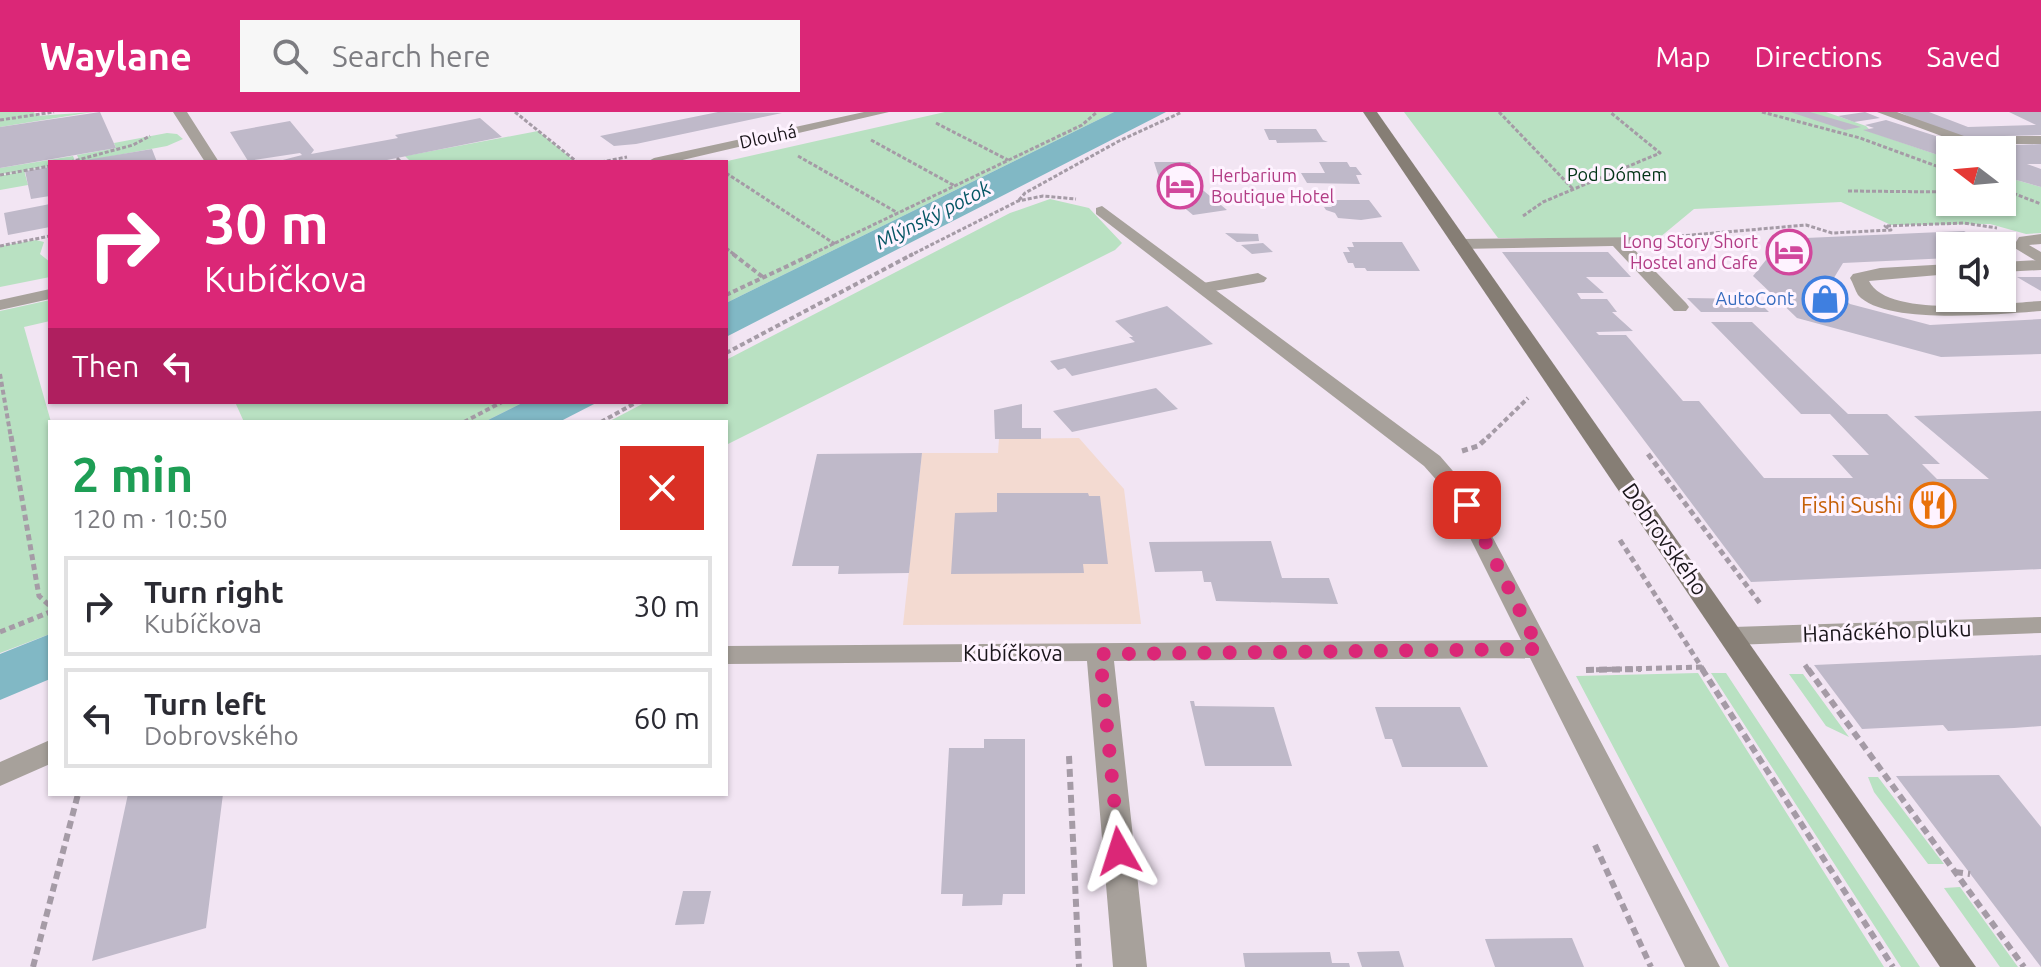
<!DOCTYPE html>
<meta charset="utf-8">
<style>
body{margin:0;font-family:Ubuntu,sans-serif;background:#f7f7f7;color:#2b2b33;height:100vh;display:flex;flex-direction:column;font-size:30px;white-space:nowrap}
*{box-sizing:border-box;margin:0}
p{font-size:26px;color:#7c7c81}
.icon{flex:none;width:44px;height:44px;fill:none;stroke:currentColor;stroke-width:2;stroke-linecap:round;stroke-linejoin:round}
.map{position:relative;flex:1;overflow:hidden}
.sheet{position:absolute;left:48px;top:308px;width:680px;height:376px;display:flex;flex-direction:column;background:#fff;border-radius:0px;box-shadow:0 2px 6px #0004}
.sheet>*{flex:none}
.banner{position:absolute;left:48px;top:48px;width:680px;height:244px;border-radius:0px;box-shadow:0 2px 6px #0004;background:#db2777;color:#fff;overflow:hidden}
.needle{width:52px;rotate:286deg}
.buttons{position:absolute;left:1936px;top:24px;display:grid;gap:16px}
.buttons a{display:grid;place-items:center;width:80px;height:80px;border-radius:0px;background:#fff;box-shadow:0 2px 6px #0004;font-size:40px}
.pin{position:absolute;display:grid;place-items:center;width:68px;height:68px;color:#fff;margin:-34px;border-radius:16px;box-shadow:0 4px 12px #0006}
.me{position:absolute;width:88px;margin:-44px;rotate:354deg;stroke-linejoin:round;filter:drop-shadow(0 0 6px #0008)}
.turn{display:flex;align-items:center;gap:28px;height:168px;padding:0 24px;font-size:36px}
.turn .icon{width:104px;height:104px;stroke-width:2.5}
.turn b{display:block;font-size:56px;line-height:68px}
.then{display:flex;align-items:center;height:76px;padding:0 24px;background:#0003;gap:16px;font-size:30px}
.round{display:grid;place-items:center;flex:none;width:84px;height:84px;border-radius:0px;background:#f7f7f7}
.summary{display:flex;align-items:center;justify-content:space-between;height:136px;padding:0 24px}
h1{font-size:48px;font-weight:700;line-height:60px;color:#1e9e55}
ul{padding:0;list-style:none}
li{display:flex;align-items:center;gap:24px;height:100px;margin:0 16px 12px;padding:0 8px;border:4px solid #e1e1e2;border-radius:0px}
li div{flex:1}
li b{display:block;font-size:30px}
li em{font-style:normal}
header{display:flex;align-items:center;gap:48px;box-sizing:border-box;height:112px;padding:0 40px;background:#db2777;color:#fff}
header strong{font-size:38px}
nav{display:flex;gap:44px;margin-inline-start:auto;font-size:28px}
.search{width:560px;height:72px;background:#f7f7f7;display:flex;align-items:center;gap:20px;box-sizing:border-box;padding:0 28px;border-radius:0px;color:#7c7c81;font-size:30px}
.map>svg:first-child{display:block}
</style>
<header>
<strong>Waylane</strong>
<div class="search"><svg class="icon" aria-label="search" viewBox="0 0 24 24"><circle cx="10" cy="10" r="6"/><path d="M15 15l6 6"/></svg>Search here</div>
<nav><a>Map</a><a>Directions</a><a>Saved</a></nav>
</header>
<div class="map">
<svg width="2041" height="855" viewBox="0 0 2041 855">
<rect width="100%" height="100%" fill="#f2e5f3"/>
<path fill="#f3dad1" d="M1079 326 1124 377 1141 512 903 513 922 341H998L999 327Z"/>
<path fill="#b9e1c2" d="M0 0H34L36 4 93 0 0 15Z
M945 0H1114L726 191V50H723Z
M1404 0H1826L1866 14 1869 17 1865 18 1950 47V90H2002V64L2041 75V121L2026 122 1990 112 1891 113 1841 90 1694 97 1659 126H1498Z
M538 19 576 50H411L405 44Z
M167 21 177 22 183 27 167 34 80 50 77 43 116 36 114 31Z
M73 44 75 49 50 50V54L24 58 28 73 0 78V64L23 59 0 62V56Z
M1050 87 1089 96 1122 131 1115 138 726 333V310H608L646 290H726V248L1010 101Z
M36 128 44 130 40 142 50 150V165L0 175V134Z
M50 188V209L24 215 51 310 50 522 0 541V199Z
M235 290H524L484 310H244Z
M1698 561 1884 855H1729L1576 564Z
M1711 561H1726L1920 855H1901Z
M1789 562H1803L1849 625 1826 614Z
M1868 665H1878L1944 752H1928L1874 680Z
M1960 775 2018 855H2000L1944 776Z"/>
<path fill="#81b8c5" d="M1114 0H1166L726 225V191Z
M524 290H598L559 310H484Z
M50 522V567L0 588V542Z"/>
<path fill="#bfb9c9" d="M100 0 116 36 0 56V15Z
M718 0 782 1 636 32 614 34 600 24Z
M1790 0H1810L1861 15 1845 18Z
M1865 0 1880 6 1854 10 1838 4Z
M1899 0H1929L1968 15 2036 13 2009 0H2041V23L1963 25 1947 22Z
M480 6 502 25 377 50H275L302 43 300 41 248 49 230 20 290 9 314 38 311 42 398 26 395 23Z
M1886 8 1970 35 2041 32V52H2027L2041 57V75L2002 64V38H1950V47L1863 18 1874 16 1865 13Z
M1264 17H1316L1323 28 1328 30 1277 31 1276 28H1269Z
M152 37 157 50H86V48Z
M1154 50H1190L1199 75 1227 98 1193 103 1163 78Z
M1319 50H1347L1350 55H1356L1362 63H1356L1360 72 1307 71 1301 61H1325Z
M50 55V84L31 87 25 59Z
M1328 88H1369L1382 105 1361 108 1338 106 1335 101 1326 98 1324 95H1332Z
M50 92V115L8 123 4 101Z
M1964 119 1991 134H1950V146L1843 151 1829 174 1850 192 1930 213 2041 207V242L1941 245 1797 206 1753 164 1783 127Z
M1225 121 1258 122 1259 129 1237 130Z
M1352 130H1402L1420 159H1367L1365 156H1355L1353 151H1348L1343 140H1350L1347 135H1354Z
M1263 131 1273 140 1252 142 1241 133Z
M1502 140H1608L1631 165H1586L1604 181H1577L1581 187H1607L1617 200H1612L1633 219 1596 220 1599 223H1626L1683 289H1699L1764 366H1853L1832 343H1869L1830 302H1801L1711 210H1752L1848 302H1887L1940 352H1922L1937 367H1989L1914 304 2041 299V457L1751 470Z
M2017 165H2041V179Z
M1687 186 1756 187 1769 200H1701Z
M1167 194 1213 232 1072 264 1065 256 1058 258 1050 249 1135 230 1129 225H1133L1115 209Z
M1156 276 1178 297 1072 320 1053 299Z
M1022 292V316H1041V327H995L994 298Z
M922 341 909 461 838 462 839 454H792L817 342Z
M997 381H1088L1089 384H1100L1108 452H1083L1084 461 951 462 955 401 997 400Z
M1271 429 1282 466H1329L1338 492 1216 489 1211 470H1204L1202 459 1155 460 1149 430Z
M2041 543V614L2014 616 1948 619 1943 613 1862 617 1814 553Z
M1190 589H1194L1195 594 1274 595 1292 654H1205Z
M1375 595H1460L1488 655H1402L1392 627H1385Z
M984 627H1025V782H1003L1002 793 962 794 963 782H941L949 636H984Z
M1999 663 2041 715V855L1896 664Z
M128 682H223L206 816 92 849Z
M683 779H711L704 812 675 813Z
M1572 826 1584 855H1495L1485 827Z
M1399 839 1404 855H1362L1357 840Z
M1330 840 1332 851H1349L1350 855H1245L1243 841Z"/>
<g fill="none" stroke-linecap="round" stroke-linejoin="round">
<path stroke="#a59ba6" stroke-width="3" stroke-dasharray="4 2" stroke-linecap="butt" d="M515 0 577 50
M1499 0 1573 77
M1762 0 1860 26 1950 59
M0 8 54 0
M936 11 1008 48
M871 28 955 74
M798 44 898 101
M397 46 401 50
M70 50 133 33 150 24
M601 50 627 45
M726 61 835 132
M0 63 50 54
M2002 77 2041 92
M1848 79 1950 80
M1019 88 1025 81 1119 29 1182 0
M1523 104 1543 90 1660 41 1610 0
M1680 124 1806 113 1832 121 1891 118 1885 114 1964 111 1997 116
M0 134 50 124
M726 136 736 144
M808 144 1082 13 1097 0
M909 144 1018 89 1043 84 1076 87"/>
<path stroke="#a59ba6" stroke-width="4" stroke-dasharray="5 3" stroke-linecap="butt" d="M733 142 764 166
M726 183 813 142
M726 241 913 142
M0 262 11 326
M464 310 502 290
M601 310 637 290
M1487 326 1528 286"/>
<path stroke="#a59ba6" stroke-width="5" stroke-dasharray="6 4" stroke-linecap="butt" d="M11 324 39 484 50 494
M1462 339 1478 334 1489 324
M1648 342 1762 494
M1620 428 1704 559
M0 520 50 500
M1805 553 1809 559
M1586 558 1704 555"/>
<path stroke="#a59ba6" stroke-width="6" stroke-dasharray="8 5" stroke-linecap="butt" d="M1702 557 1893 855
M1808 557 2024 855
M1586 558 1641 557
M1069 644 1079 855
M1595 733 1651 855
M1955 760 1970 762
M33 855 78 682"/>
<path fill="#a7a19b" fill-rule="evenodd" d="M173 0H187L219 50H205Z
M1619 126 1625 128 1686 191 1689 195 1686 199H1674L1613 134 1611 131 1613 128Z
M2041 148V158L2002 160V150Z
M1950 152V162L1869 169C1887 207 2004 191 2041 189V199C2002 202 1885 214 1858 183 1855 178 1853 171 1850 166L1853 162 1880 156Z
M1258 161 1267 166 1264 170 1203 181 1194 176 1203 171Z"/>
<path fill="#a7a19b" fill-rule="evenodd" d="M864 0H889L674 50H647L654 46Z
M1877 0H1897L1964 24H2041V32H1963Z
M1102 94 1440 344 1465 373 1720 855H1685L1530 546 1114 549 1147 855H1113L1087 549 726 552V534L1521 528 1447 380 1424 354 1096 102V96Z
M2041 122V132L2029 133 2041 140V152L2013 135 2019 125Z
M1656 125 1662 127 1664 130 1662 133 1460 137 1452 132 1460 127Z
M50 177V187L0 198V188Z
M2041 505V521L1733 533 1724 530 1720 524 1724 518 1733 515Z
M50 628V652L0 674V650Z"/>
<path fill="#867e75" fill-rule="evenodd" d="M1363 0H1377L1976 855H1940Z"/>
</g>
<g fill="none" stroke-linecap="round" stroke-linejoin="round">
<path stroke="#db2777" stroke-width="14" stroke-dasharray="0 25.2" d="M1119 739 1100 542 1539 537 1467 393"/>
</g>
<defs>
<g id="hotel-ring" transform="scale(2.3)"><circle r="9.5" fill="#fef3ff" stroke="#d1479c" stroke-width="1.5"/><path d="M-6-4.5h1.5V1H6V5H4.5V3h-9V5H-6ZM-4 0a1.8 1.8 0 1 1 3.6 0ZM.5 0V-2.5h3Q6-2.5 6 0Z" fill="#d1479c"/></g>
<g id="shop-ring" transform="scale(2.3)"><circle r="9.5" fill="#fef3ff" stroke="#3f7fe0" stroke-width="1.5"/><path d="M-5-2.5h2.3a2.7 3.5 0 0 1 5.4 0H5L5.5 6h-11ZM-1.5-2.5h3a1.5 2.3 0 0 0-3 0Z" fill="#3f7fe0"/></g>
<g id="restaurant-ring" transform="scale(2.3)"><circle r="9.5" fill="#fef3ff" stroke="#e8710a" stroke-width="1.5"/><path d="M-5-6h1v4h1v-4h1v4h1v-4h1v5L-1.5 .5V6h-2V.5L-5-1ZM5-6V6H3V1.5H1.5Q1.5-4 5-6Z" fill="#e8710a"/></g>
</defs>
<g fill-rule="evenodd">
<use href="#hotel-ring" x="1180" y="74"/>
<use href="#hotel-ring" x="1789" y="140"/>
<use href="#shop-ring" x="1825" y="187"/>
<use href="#restaurant-ring" x="1933" y="393"/>
</g>
<g text-anchor="middle" stroke-width="6" stroke-linejoin="round" paint-order="stroke">
<g font-size="18" fill="#19151a" stroke="#fef3ff">
<text transform="translate(768 25) rotate(-12)" y="6">Dlouhá</text>
</g>
<g font-size="18" fill="#023316" stroke="#fef3ff">
<text x="1617" y="69">Pod Dómem</text>
</g>
<g font-size="18" fill="#b23c85" stroke="#fef3ff" text-anchor="start">
<text x="1211" y="70">Herbarium<tspan x="1211" dy="21">Boutique Hotel</tspan></text>
<text x="1758" y="136" text-anchor="end">Long Story Short<tspan x="1758" dy="21">Hostel and Cafe</tspan></text>
</g>
<g font-size="18" fill="#366cbe" stroke="#fef3ff" text-anchor="end">
<text x="1794" y="193">AutoCont</text>
</g>
<g font-size="20" font-style="italic" fill="#055665" stroke="#fef3ff">
<text transform="translate(933 103) rotate(-27)" y="7">Mlýnský potok</text>
</g>
<g font-size="22" fill="#c56008" stroke="#fef3ff" text-anchor="end">
<text x="1902" y="401">Fishi Sushi</text>
</g>
<g font-size="22" fill="#19151a" stroke="#fef3ff">
<text transform="translate(1665 427) rotate(55)" y="8">Dobrovského</text>
<text transform="translate(1887 519) rotate(-2)" y="8">Hanáckého pluku</text>
<text x="1013" y="549">Kubíčkova</text>
</g>
</g>
</svg>
<div class="buttons">
<a><svg class="needle" viewBox="-14 -14 28 28"><path d="M0-13l5 13h-10z" fill="#e53935"/><path d="M0 13l5-13h-10z" fill="#7c7c81"/></svg></a>
<a><svg class="icon" aria-label="sound" viewBox="0 0 24 24"><path d="M4 9h4l5-4v14l-5-4H4zM17 9q2 3 0 6"/></svg></a>
</div>
<div class="pin" style="left:1467px;top:393px;background:#d93025"><svg class="icon" aria-label="arrive" viewBox="0 0 24 24"><path d="M6 21V4h12l-3 4 3 4H6"/></svg></div>
<svg class="me" style="left:1119px;top:739px" viewBox="-20 -20 40 40"><path d="M0-17L14 15 0 8-14 15z" fill="#db2777" stroke="#fff" stroke-width="4"/></svg>
<div class="banner">
<div class="turn"><svg class="icon" aria-label="right" viewBox="0 0 24 24"><path d="M7 20v-9h11M14 6l5 5-5 5"/></svg><div><b>30 m</b>Kubíčkova</div></div>
<div class="then">Then<svg class="icon" aria-label="left" viewBox="0 0 24 24"><path d="M17 20v-9H6M10 6l-5 5 5 5"/></svg></div>
</div>
<section class="sheet">
<div class="summary"><div><h1>2 min</h1><p>120 m · 10:50</p></div><a class="round" style="background:#d93025;color:#fff"><svg class="icon" aria-label="close" viewBox="0 0 24 24"><path d="M6 6l12 12M18 6L6 18"/></svg></a></div>
<ul>
<li><svg class="icon" aria-label="right" viewBox="0 0 24 24"><path d="M7 20v-9h11M14 6l5 5-5 5"/></svg><div><b>Turn right</b><p>Kubíčkova</p></div><em>30 m</em></li>
<li><svg class="icon" aria-label="left" viewBox="0 0 24 24"><path d="M17 20v-9H6M10 6l-5 5 5 5"/></svg><div><b>Turn left</b><p>Dobrovského</p></div><em>60 m</em></li>
</ul>
</section>
</div>
